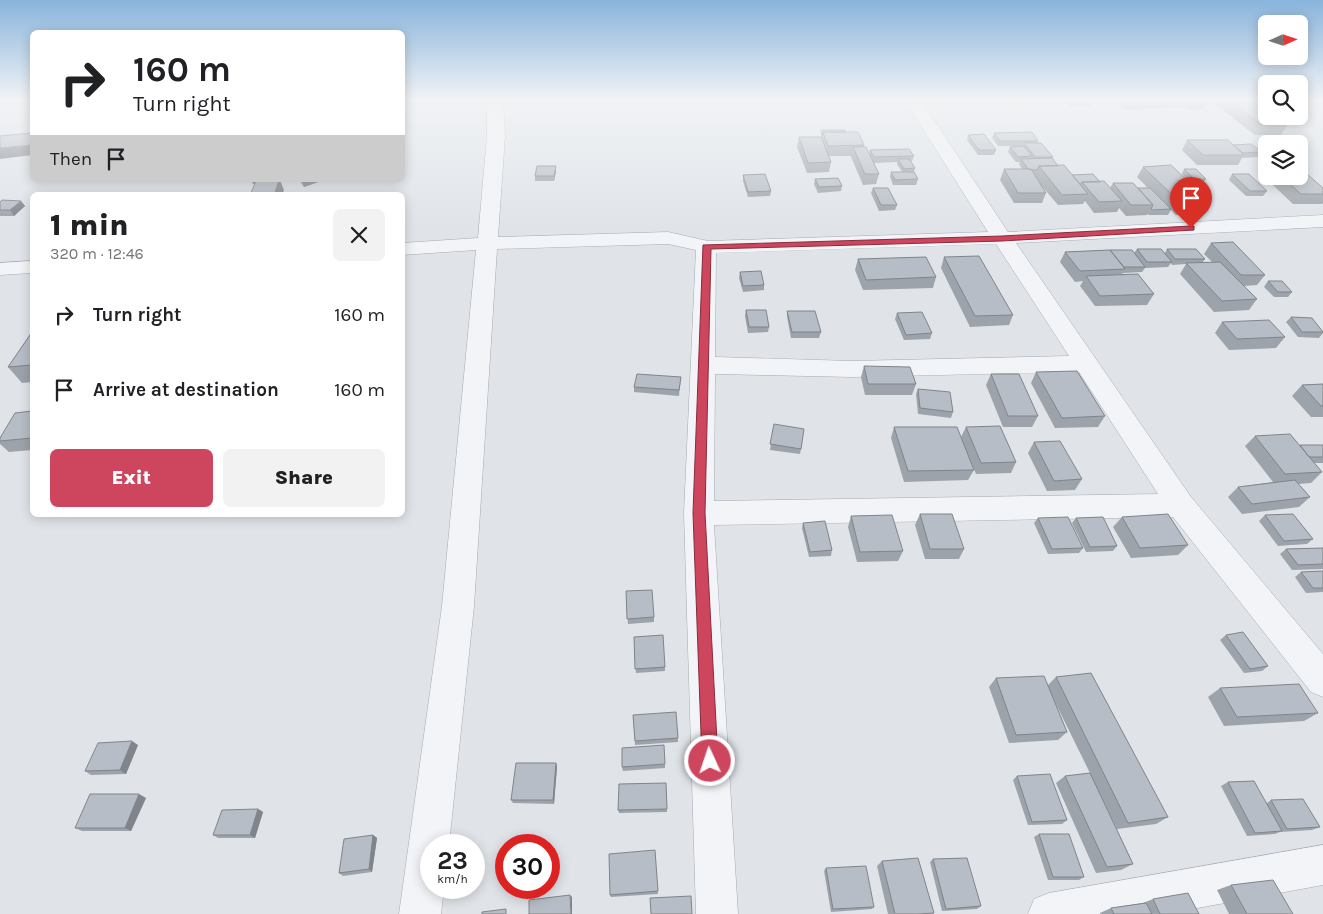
<!DOCTYPE html>
<meta charset="utf-8">
<style>
body{margin:0;font-family:Karla,sans-serif;background:#f2f2f2;color:#202124;height:100vh;display:flex;flex-direction:column;font-size:19px;white-space:nowrap}
*{box-sizing:border-box;margin:0}
p{font-size:16px;color:#757577}
.icon{flex:none;width:28px;height:28px;fill:none;stroke:currentColor;stroke-width:2;stroke-linecap:round;stroke-linejoin:round}
.map{position:relative;flex:1;overflow:hidden}
.panel{position:absolute;left:30px;top:192px;width:375px;height:325px;display:flex;flex-direction:column;background:#fff;border-radius:8px;box-shadow:0 2px 12px #0003}
.panel>*{flex:none}
.banner{position:absolute;left:30px;top:30px;width:375px;height:152px;border-radius:8px;box-shadow:0 2px 12px #0003;background:#fff;color:#202124;overflow:hidden}
.needle{width:32px;rotate:87deg}
.tools{position:absolute;left:1258px;top:15px;display:grid;gap:10px}
.tools a{display:grid;place-items:center;width:50px;height:50px;border-radius:8px;background:#fff;box-shadow:0 2px 12px #0003;font-size:25px}
.speed{position:absolute;left:420px;top:834px;display:flex;gap:10px;font-size:25px;font-weight:700;text-align:center}
.speed>*{display:grid;place-content:center;width:65px;height:65px;border-radius:50%;background:#fff;box-shadow:0 2px 12px #0003;line-height:1}
.speed small{font-size:12px;font-weight:400}
.speed .limit{border:8px solid #d22;background:#fff;color:#111}
.pin{position:absolute;display:grid;place-items:center;width:42px;height:42px;color:#fff;margin:-51px -21px;border-radius:50% 50% 50% 0;rotate:-45deg;box-shadow:0 0 5px #0007}
.pin .icon{rotate:45deg}
.me{position:absolute;width:55px;margin:-28px;rotate:357deg;stroke-linejoin:round;filter:drop-shadow(0 0 4px #0008)}
.turn{display:flex;align-items:center;gap:18px;height:105px;padding:0 20px;font-size:22px}
.turn .icon{width:65px;height:65px;stroke-width:2.5}
.turn b{display:block;font-size:35px;line-height:42px}
.then{display:flex;align-items:center;height:48px;padding:0 20px;background:#0003;gap:10px;font-size:19px}
.round{display:grid;place-items:center;flex:none;width:52px;height:52px;border-radius:8px;background:#f2f2f2}
.head{display:flex;align-items:center;justify-content:space-between;height:85px;padding:0 20px}
h1{font-size:30px;font-weight:800;line-height:38px}
.button{display:flex;gap:10px;margin-top:auto;padding:10px 20px}
.button a{flex:1;height:58px;border-radius:8px;background:#ce455e;color:#fff;font-size:20px;font-weight:800;line-height:58px;text-align:center}
.button a+a{background:#f2f2f2;color:#202124}
ul{padding:0;list-style:none}
li{display:flex;align-items:center;gap:15px;height:75px;padding:0 20px}
li div{flex:1}
li b{display:block;font-size:19px}
li em{font-style:normal}
.map>svg:first-child{display:block}
</style>
<div class="map">
<svg width="1323" height="914" viewBox="0 0 1323 914">
<rect width="100%" height="100%" fill="#e0e4e9"/>
<g fill="none" stroke-linecap="round" stroke-linejoin="round">
<g stroke="#a5abb3" stroke-width="1">
<path id="minor" d="M487 99H503L505 136 498 237 668 232 708 241 988 232 904 99H920L1008 232 1323 215V227L1016 243 1191 497 1323 654V697L1311 692 1173 517 714 525 738 914H696L684 513 696 250 668 244 497 249 474 606 449 845H431V888H444L441 914H399L442 606 476 250 402 255V243L478 238 487 136ZM996 244 1069 356 852 361 715 357 716 253ZM1079 372 1158 494 714 501 715 374 852 377Z
M32 261V273L0 275V263Z
M1323 845V885L1165 914H1028L1034 899 1049 893Z"/>
</g>
<use href="#minor" fill="#f3f4f7" fill-rule="evenodd"/>
</g>
<path fill="#9da3aa" d="M1062 99H1090L1093 102 1090 106 1070 107 1064 101 1065 99Z
M1112 99H1200L1207 104 1204 109 1189 110 1185 107 1125 110Z
M1218 99H1252L1287 125 1281 135H1255L1215 104Z
M821 130 846 132 864 145V147L869 154 870 150 914 156 912 161H911L915 168 914 172 918 179 916 185H893L890 177 891 172H902L897 164V162L874 163 879 174 876 184 863 185 851 157V156H829L831 162 829 172 807 173 797 147 799 137H821Z
M994 133 1038 141V143L1053 157 1052 158 1058 166 1072 175 1100 182 1110 188 1113 183 1138 188H1148L1137 177 1143 167 1211 203 1205 213 1176 215 1171 210 1168 215H1149L1148 214 1147 215 1126 216 1119 208 1117 212 1094 213 1085 201 1083 204 1058 205 1040 184 1046 193 1042 203H1014L1000 180 1004 169H1022L1019 164 1020 162H1016L1008 152 1010 147 1017 146H998L992 138Z
M968 135 996 150 994 155H978L967 140Z
M1187 140 1233 145 1262 152 1258 157 1242 158 1238 165H1197L1182 150Z
M1263 143 1266 144V154L1260 148Z
M1264 161H1266V176H1299L1323 188V203L1322 204H1293L1258 171Z
M1184 169 1206 179 1203 184H1191L1182 174Z
M556 171 554 181H535V176Z
M1232 174 1267 191 1263 196H1246L1229 180Z
M743 175 771 191 770 196 748 197 743 181Z
M815 179 842 186 841 191 818 193 814 184Z
M299 180H320L321 181 304 187Z
M873 188 897 205 895 210 879 211 871 193Z
M21 201 25 206 14 216H0V202Z
M1211 243 1265 275 1257 285 1244 286 1257 299 1249 310 1214 312 1180 274 1186 264 1172 265 1171 263 1168 267 1145 268 1142 272 1123 273 1122 274 1154 294 1147 305 1095 306 1080 286 1083 281 1075 282 1060 262 1065 252 1110 250 1134 253 1137 249 1165 253 1167 249 1205 259 1203 262H1212L1204 254Z
M944 257 1013 315 1009 325 970 327 941 268Z
M858 259 936 277 933 288 863 290 855 270Z
M740 272 764 285V290L743 292 739 278Z
M1268 281 1292 292 1288 297H1274L1264 287Z
M746 310 769 327 768 332 748 333 745 316Z
M787 311 821 332 819 338H791L787 317Z
M897 313 932 333 930 339 904 340 895 319Z
M1291 317 1323 332V333L1319 338 1298 337 1286 322Z
M1222 322 1285 337 1276 348 1229 350 1215 333Z
M32 332V382L22 383 8 367Z
M864 366 916 384 912 395H865L861 377Z
M1036 372 1105 416 1098 427 1055 428 1031 383Z
M991 374 1038 416 1032 427H1003L986 385Z
M681 377 679 396 634 392V387Z
M1323 384V417H1311L1292 396 1302 385Z
M918 389 953 412 951 418 918 414 916 394Z
M32 411V450L9 452 0 444V438Z
M774 424 801 449 800 454 770 450Z
M894 427 961 437 966 427 1016 462 1011 473 976 474 967 452 974 470 968 480 904 482 891 438Z
M1255 436 1300 445H1323V463H1314L1322 472 1311 483 1298 484 1310 497 1299 507 1242 514 1228 497 1238 487 1273 482 1245 446Z
M1034 442 1082 479 1075 490 1047 491 1028 453Z
M920 514 964 549 959 559H925L915 525Z
M1265 515 1313 539 1307 544 1278 546 1259 521Z
M851 516 903 551 898 561 857 562 848 527Z
M1122 517 1188 545 1178 555 1131 558 1113 527Z
M1038 518 1083 548 1079 553 1048 554 1034 523Z
M1076 518 1117 546 1113 551 1086 552 1072 523Z
M803 523 832 550 831 556 809 557 802 528Z
M1323 548V569L1292 570 1280 554 1286 549Z
M1323 571V592L1306 593 1295 577 1301 572Z
M626 591 654 617V622L628 624Z
M1226 635 1268 666 1262 671 1244 673 1220 640Z
M634 637 665 667V671L636 673Z
M1056 677 1168 817 1156 824 1117 829 1093 780 1133 864 1121 870 1096 873 1056 783 1065 776 1090 773 1051 694 1067 732 1058 740 1009 743 989 687 996 678 1048 685Z
M1220 688 1318 713 1304 721 1224 726 1208 697Z
M633 715 678 738V742L635 745Z
M138 745 126 774 91 775 85 771Z
M556 763 557 767 554 804 513 803 511 800Z
M665 764V768L623 771 622 767Z
M1017 776 1067 820 1062 824 1028 825 1013 780Z
M1228 782 1267 803 1271 800 1320 827 1312 830 1280 832 1275 834 1247 836 1221 786Z
M666 783 667 812 619 813 618 810Z
M146 798 131 831H82L75 828Z
M258 809 263 812 255 838H218L213 835Z
M1039 834 1084 877 1079 880H1048L1034 837Z
M373 835 377 838 372 872 343 876 339 873Z
M655 850 658 894 611 897 610 895Z
M933 859 981 906 977 909 942 911 930 862Z
M882 861 934 913 932 914H888L877 866Z
M826 868 874 907 872 909 831 912 824 871Z
M1231 885 1293 914H1229L1217 890Z
M1153 899 1199 914H1100V913L1111 908 1143 903Z"/>
<path fill="#80848b" d="M32 145V155L0 159V148Z
M556 166V171L554 181V176Z
M251 180H280L284 190 282 195H274L279 180 253 184Z
M307 180H320L321 181 304 187 302 181Z
M21 201 25 206 14 216 10 210Z
M132 741 138 745 126 774 120 770Z
M556 763 557 767 554 804 553 800Z
M139 794 146 798 131 831 125 828Z
M258 809 263 812 255 838 250 835Z
M373 835 377 838 372 872 369 869Z
M570 895 572 897V914H571Z"/>
<path fill="#b7bdc6" stroke="#80848b" d="M1068 99H1090L1093 102H1072Z
M1189 99H1200L1207 104 1192 105 1188 102Z
M1227 99H1252L1266 109V116H1276L1287 125H1261Z
M821 130H845L846 132H823L822 135Z
M823 132H858L864 145 828 146Z
M1032 132 1038 141H1000L994 133Z
M32 133V145L0 148V136Z
M984 134 996 150H979L968 135Z
M799 137H821L831 162 808 163Z
M1187 140H1228L1244 155H1203Z
M1285 142 1287 144H1266V146L1263 143Z
M1024 143H1041L1053 157H1035Z
M1251 144 1262 152 1243 153 1233 145Z
M1024 146 1032 156 1018 157 1010 147Z
M853 147H866L879 174H865Z
M909 149 914 156 874 157 870 150Z
M1052 158 1058 166H1039L1037 170H1032L1028 169 1021 159Z
M898 159H909L915 168 904 169Z
M1064 165 1088 194 1062 195 1039 166Z
M1171 165 1211 203 1182 204 1143 167Z
M537 166H556L554 176H535Z
M1299 167 1323 188V194H1301L1281 176H1299Z
M1004 169H1031L1046 193H1018Z
M1184 169H1196L1206 179H1194Z
M891 172H914L918 179 895 180Z
M765 174 771 191 748 192 743 175Z
M1093 174 1100 182H1082L1081 184H1080L1072 175Z
M1232 174H1249L1267 191H1250Z
M838 178 842 186 819 187 815 179Z
M270 180H279L274 195H250L256 181Z
M1104 181 1122 201 1099 202 1082 182Z
M1113 183H1133L1153 205H1131Z
M873 188H888L897 205H881Z
M1138 188H1150L1171 209 1152 210 1151 209 1153 205Z
M2 200 21 201 10 210H0V202Z
M1233 242 1265 275H1241L1211 243Z
M1137 249H1161L1172 262H1147Z
M1167 249H1196L1205 259H1175Z
M1110 250 1125 269 1080 271 1065 252Z
M1110 250H1132L1145 267H1124Z
M979 256 1013 315 975 316 944 257Z
M926 257 936 277 866 280 858 259Z
M1220 262 1257 299 1222 301 1186 263Z
M761 271 764 285 743 286 740 272Z
M1138 274 1154 294 1100 296 1086 276Z
M1268 281H1282L1292 292H1278Z
M746 310H766L769 327H749Z
M787 311H815L821 332H792Z
M922 312 932 333 906 335 897 313Z
M1291 317 1312 318 1323 332H1302Z
M1269 320 1285 337 1237 339 1222 322Z
M32 332V365L8 367Z
M864 366 910 367 916 384H868Z
M1077 371 1105 416 1062 418 1036 372Z
M637 374 681 377 679 390 634 387Z
M991 374H1019L1038 416H1008Z
M1323 384V406H1321L1302 385Z
M918 389 950 392 953 412 920 408Z
M32 411V438L0 441V438L15 413Z
M774 424 804 429 801 449 770 444Z
M1000 426 1016 462 981 463 966 427Z
M894 427H957L974 470 908 471Z
M1290 434 1322 472 1285 474 1255 436Z
M1060 441 1082 479 1054 481 1034 442Z
M1300 445H1323V457H1309Z
M1295 480 1310 497 1252 504 1238 487Z
M920 514H952L964 549H930Z
M1168 514 1188 545 1140 548 1122 517Z
M1293 514 1313 539 1284 541 1265 515Z
M892 515 903 551 860 552 851 516Z
M1068 517 1083 548 1052 549 1038 518Z
M1103 517 1117 546 1090 547 1076 518Z
M825 521 832 550 810 552 803 523Z
M1323 548V564L1298 565 1286 549Z
M1323 571V588H1313L1301 572Z
M652 590 654 617 627 619 626 591Z
M1243 632 1268 666 1250 669 1226 635Z
M663 635 665 667 635 669 634 637Z
M1091 673 1168 817 1128 823 1056 677Z
M1044 676 1067 732 1016 735 996 678Z
M1299 684 1318 713 1237 717 1220 688Z
M676 712 678 738 635 741 633 715Z
M132 741 120 770 85 771 98 743Z
M664 745 665 764 622 767V748Z
M516 763H556L553 800H511Z
M1090 773 1133 864 1107 867 1065 776Z
M1050 774 1067 820 1032 822 1017 776Z
M1254 781 1282 831 1255 833 1228 782Z
M666 783 667 809 618 810 619 784Z
M90 794H139L125 828H75Z
M1303 799 1320 827 1287 829 1271 800Z
M258 809 250 835H213L222 810Z
M1039 834H1069L1084 877H1053Z
M373 835 369 869 339 873 344 839Z
M655 850 658 891 610 895 609 854Z
M918 858 934 913 919 914H895L882 861Z
M967 858 981 906 946 909 933 859Z
M866 866 874 907 833 909 826 868Z
M1273 880 1293 914H1247L1231 885Z
M1188 893 1199 914H1160L1153 899Z
M570 895 571 914H529V900Z
M691 896 692 914H651L650 898Z
M1146 903 1152 914H1114L1111 908Z
M506 909V914H482V912Z"/>
<linearGradient id="sky" x2="0" y2="1"><stop stop-color="#89b4dc"/><stop offset="0.44" stop-color="#f1f3f5"/><stop offset="1" stop-color="#f1f3f5" stop-opacity="0"/></linearGradient>
<rect width="1323" height="227" fill="url(#sky)"/>
<path fill="#ce455e" stroke="#862d3d" d="M1191 226H1194V230L1002 241 711 249 705 513 718 761 715 767 710 769 705 767 702 761 693 513 703 245 1002 236Z"/>
</svg>
<div class="tools">
<a><svg class="needle" viewBox="-14 -14 28 28"><path d="M0-13l5 13h-10z" fill="#e53935"/><path d="M0 13l5-13h-10z" fill="#757577"/></svg></a>
<a><svg class="icon" aria-label="search" viewBox="0 0 24 24"><circle cx="10" cy="10" r="6"/><path d="M15 15l6 6"/></svg></a>
<a><svg class="icon" aria-label="layers" viewBox="0 0 24 24"><path d="M12 4l9 5-9 5-9-5zM3 14l9 5 9-5"/></svg></a>
</div>
<div class="speed"><div>23<small>km/h</small></div><div class="limit">30</div></div>
<div class="pin" style="left:1191px;top:228px;background:#d93025"><svg class="icon" aria-label="arrive" viewBox="0 0 24 24"><path d="M6 21V4h12l-3 4 3 4H6"/></svg></div>
<svg class="me" style="left:710px;top:761px" viewBox="-20 -20 40 40"><circle r="17" fill="#ce455e" stroke="#fff" stroke-width="3"/><path d="M0-11L8 9 0 5-8 9z" fill="#fff"/></svg>
<div class="banner">
<div class="turn"><svg class="icon" aria-label="right" viewBox="0 0 24 24"><path d="M7 20v-9h11M14 6l5 5-5 5"/></svg><div><b>160 m</b>Turn right</div></div>
<div class="then">Then<svg class="icon" aria-label="arrive" viewBox="0 0 24 24"><path d="M6 21V4h12l-3 4 3 4H6"/></svg></div>
</div>
<section class="panel">
<div class="head"><div><h1>1 min</h1><p>320 m · 12:46</p></div><a class="round"><svg class="icon" aria-label="close" viewBox="0 0 24 24"><path d="M6 6l12 12M18 6L6 18"/></svg></a></div>
<ul>
<li><svg class="icon" aria-label="right" viewBox="0 0 24 24"><path d="M7 20v-9h11M14 6l5 5-5 5"/></svg><div><b>Turn right</b></div><em>160 m</em></li>
<li><svg class="icon" aria-label="arrive" viewBox="0 0 24 24"><path d="M6 21V4h12l-3 4 3 4H6"/></svg><div><b>Arrive at destination</b></div><em>160 m</em></li>
</ul>
<div class="button"><a>Exit</a><a>Share</a></div>
</section>
</div>
